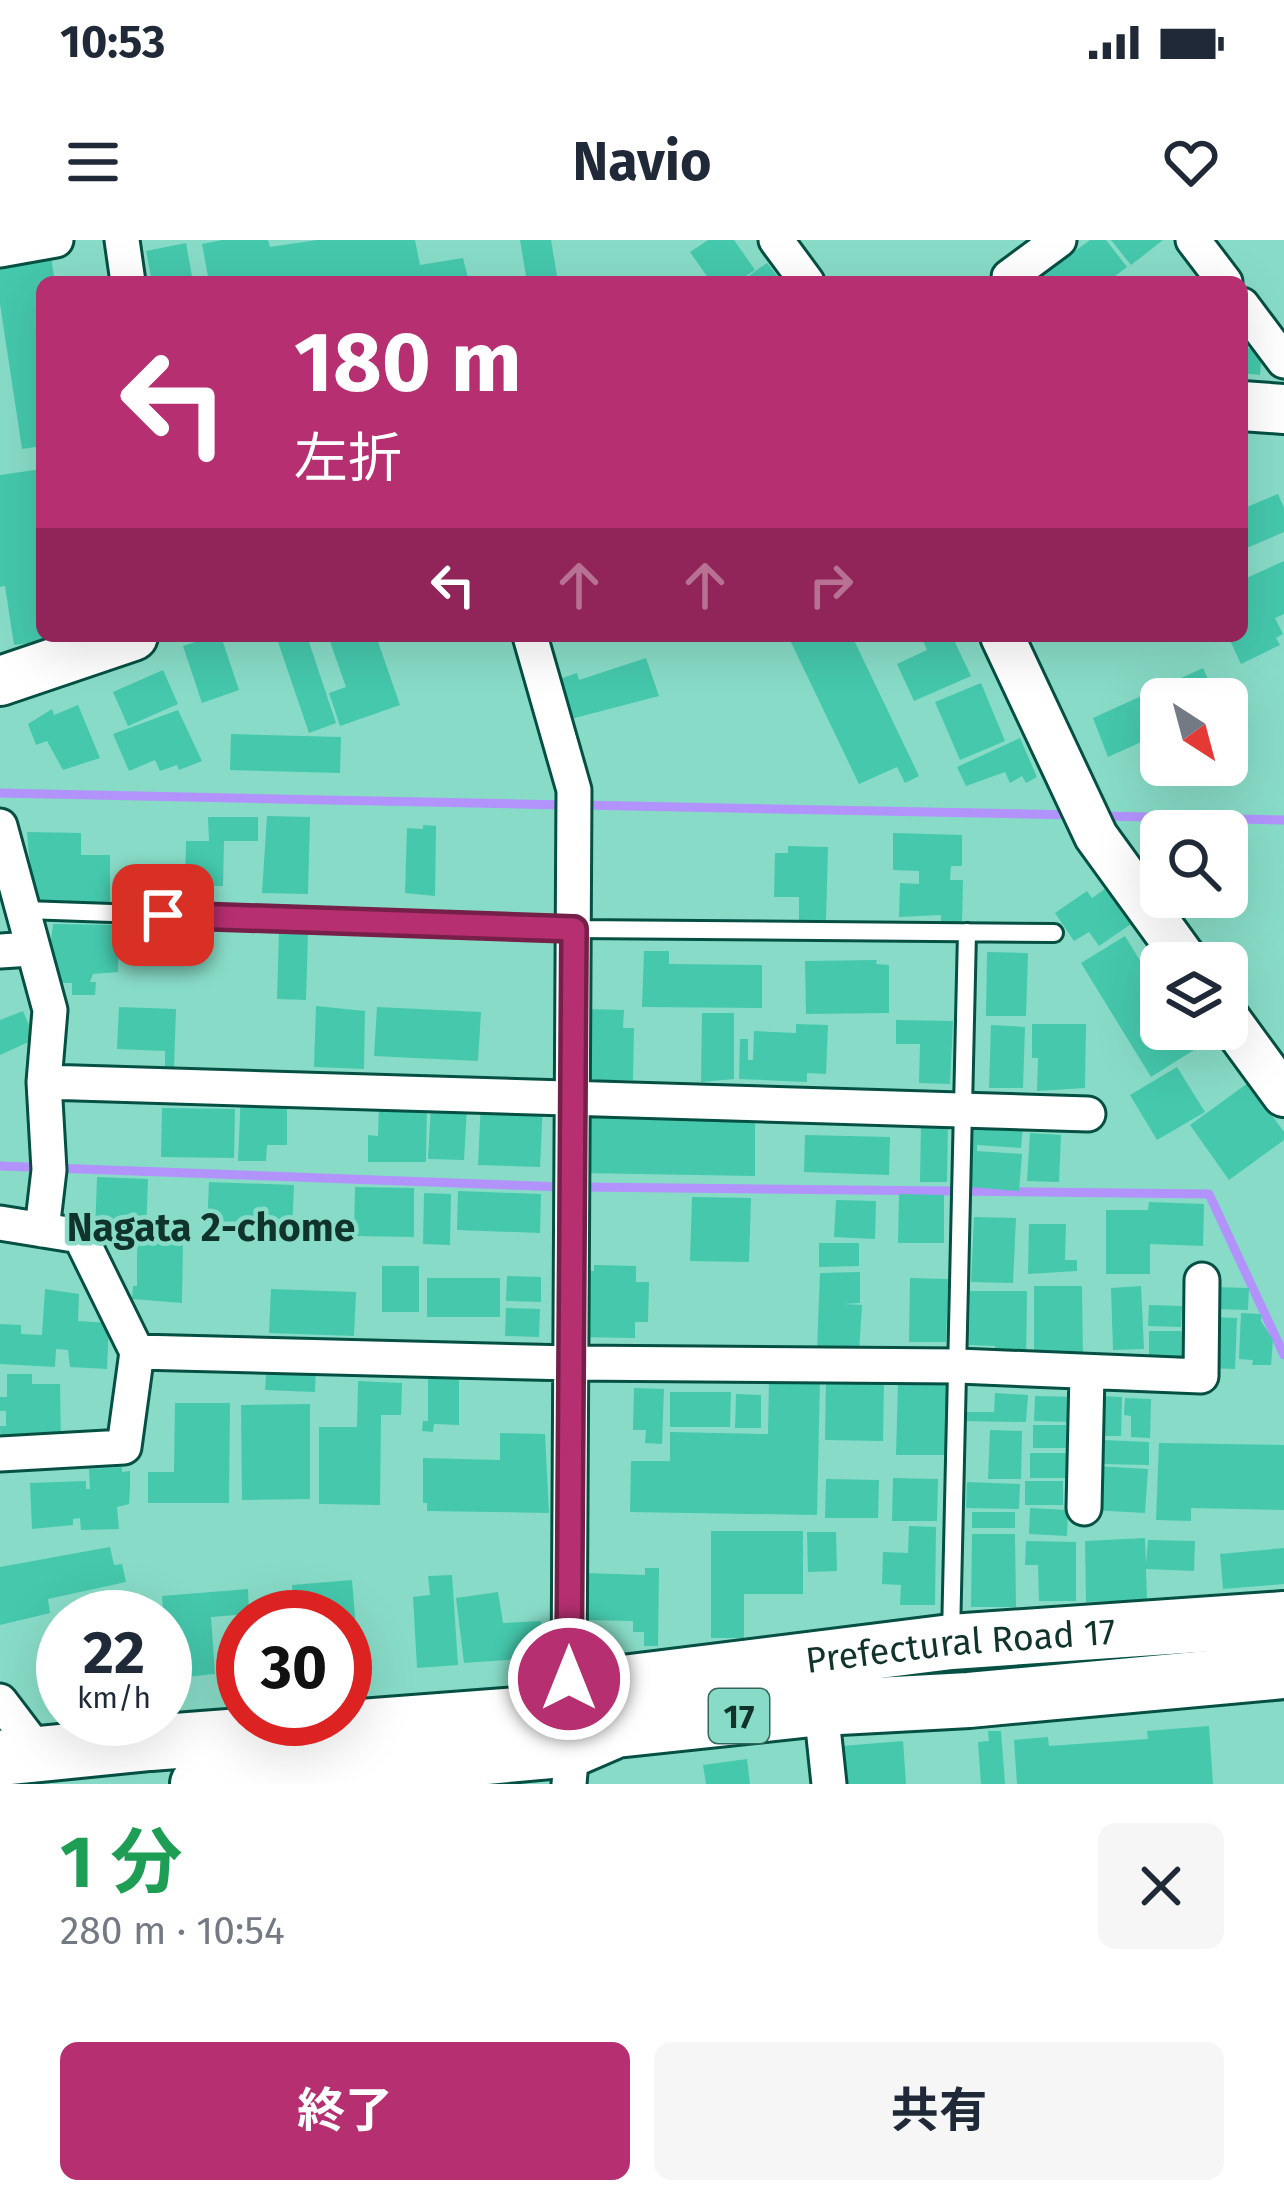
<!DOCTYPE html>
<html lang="ja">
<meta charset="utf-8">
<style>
body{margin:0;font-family:"Fira Sans","Noto Sans JP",sans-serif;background:#f6f6f7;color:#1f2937;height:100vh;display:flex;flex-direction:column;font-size:45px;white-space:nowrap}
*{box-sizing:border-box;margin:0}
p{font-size:39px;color:#747a83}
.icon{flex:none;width:66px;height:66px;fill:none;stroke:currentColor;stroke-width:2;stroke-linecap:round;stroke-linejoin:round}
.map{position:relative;height:1544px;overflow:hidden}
.details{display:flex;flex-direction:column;background:#fff;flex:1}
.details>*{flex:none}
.top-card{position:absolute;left:36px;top:36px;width:1212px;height:366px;border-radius:18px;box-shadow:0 12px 48px #0002;background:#b62f70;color:#fff;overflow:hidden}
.needle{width:78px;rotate:144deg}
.tools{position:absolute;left:1140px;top:438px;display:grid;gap:24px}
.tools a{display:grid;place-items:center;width:108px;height:108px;border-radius:18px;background:#fff;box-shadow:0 12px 48px #0002;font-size:60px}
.speed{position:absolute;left:36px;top:1350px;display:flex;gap:24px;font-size:60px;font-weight:700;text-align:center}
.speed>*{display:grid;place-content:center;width:156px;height:156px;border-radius:50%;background:#fff;box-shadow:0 12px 48px #0002;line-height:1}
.speed small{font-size:30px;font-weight:400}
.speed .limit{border:18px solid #d22;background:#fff;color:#111}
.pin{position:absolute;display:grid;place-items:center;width:102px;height:102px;color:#fff;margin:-51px;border-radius:24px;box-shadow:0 6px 18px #0006}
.me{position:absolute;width:132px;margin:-66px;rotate:0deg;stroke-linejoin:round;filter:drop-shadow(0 0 9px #0008)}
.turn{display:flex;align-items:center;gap:42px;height:252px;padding:0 60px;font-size:54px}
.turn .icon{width:156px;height:156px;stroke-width:2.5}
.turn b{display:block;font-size:84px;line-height:102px}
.lanes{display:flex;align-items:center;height:114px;padding:0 60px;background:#0003;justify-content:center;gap:60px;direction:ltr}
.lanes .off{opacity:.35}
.round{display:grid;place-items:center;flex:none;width:126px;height:126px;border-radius:18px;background:#f6f6f7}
.headline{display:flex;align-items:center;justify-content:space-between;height:204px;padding:0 60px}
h1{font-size:72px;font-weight:700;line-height:90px;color:#1e9e55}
.primary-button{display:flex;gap:24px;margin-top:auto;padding:24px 60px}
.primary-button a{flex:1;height:138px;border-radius:18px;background:#b62f70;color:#fff;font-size:48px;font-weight:700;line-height:138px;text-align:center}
.primary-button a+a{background:#f6f6f7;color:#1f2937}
.status{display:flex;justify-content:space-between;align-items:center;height:84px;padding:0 60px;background:#fff;direction:ltr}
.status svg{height:33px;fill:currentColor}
header{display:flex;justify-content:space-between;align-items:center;height:156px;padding:0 60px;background:#fff;font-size:54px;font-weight:700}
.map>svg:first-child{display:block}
</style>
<div class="status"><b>10:53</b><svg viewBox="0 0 49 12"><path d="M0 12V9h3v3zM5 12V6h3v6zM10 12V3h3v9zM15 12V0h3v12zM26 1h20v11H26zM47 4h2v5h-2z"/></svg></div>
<header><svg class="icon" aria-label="menu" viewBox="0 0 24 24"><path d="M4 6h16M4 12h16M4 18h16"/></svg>Navio<svg class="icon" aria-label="heart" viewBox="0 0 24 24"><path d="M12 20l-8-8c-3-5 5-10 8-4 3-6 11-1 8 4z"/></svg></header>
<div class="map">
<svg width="1284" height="1544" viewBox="0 0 1284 1544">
<rect width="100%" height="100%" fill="#88dcc7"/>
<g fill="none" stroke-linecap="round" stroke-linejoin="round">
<path stroke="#b293fc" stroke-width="9" d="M0 553 564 565
M581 565 1074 575
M1103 576 1284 580
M0 926 564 947
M581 947 1209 954 1284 1115"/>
</g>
<path fill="#45c8ac" d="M222 0H268L270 7 317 0H415L420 25 463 18 469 42H209L202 4Z
M520 0H551L558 42H527Z
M708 0H734L755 30 737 42H711L690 12Z
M1090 0H1106L1127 27 1107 42H1042L1036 33 1047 25 1050 29Z
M1111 0H1163L1131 25Z
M186 3 193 42H152L146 11Z
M51 17 55 42H42V206L22 209 0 64V24Z
M767 23 782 42H741L754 32Z
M1242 99 1249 100 1248 108 1262 110 1260 135 1242 133Z
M42 229V396L63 399 14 405 5 346 0 347V235Z
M1278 254 1284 268V292L1242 310V269Z
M1284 321V374L1275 378 1283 394 1276 398 1280 405 1241 424 1228 396H1242V340Z
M214 396H221L239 450 202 463 183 406Z
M276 396H307L336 483 309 493Z
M328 396H376L400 465 340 486 329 453 346 447Z
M788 396H852L919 536 905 543 897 527 859 544Z
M921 396H952L971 436 914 461 897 424 927 410Z
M646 418 659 456 567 480 554 441 577 433 579 440Z
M1203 428 1217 459H1161V493L1108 517 1093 478Z
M163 430 178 464 128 486 113 452Z
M981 443 1005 501 960 520 935 462Z
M78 465 100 518 63 530 47 501 36 505 28 484 52 469 54 475Z
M178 470 202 521 179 530 177 525 160 531 155 520 129 531 113 494Z
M231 494 341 497 340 533 230 530Z
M1020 498 1037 537 1026 543 1022 536 1010 543 1005 532 966 546 957 527Z
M267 576 310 577 308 654 262 653Z
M208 577H258V601H224L223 646H208V666H185L186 601H209Z
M423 585 436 586 435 656 405 653 407 588 423 589Z
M27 592 81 593V615H110V664L33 661Z
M893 593 962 595V626H951L950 640H963L962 684 941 682V675L899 677 900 643 919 644V631L893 630Z
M788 606 828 607 826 680H799V657H774L775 613H788Z
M1109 646 1134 682 1099 706 1089 692 1074 701 1055 673 1087 651 1092 658Z
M53 684 119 685 118 732 93 734 90 742H96L95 755H72V743H54L49 719Z
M279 690 308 691 306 760 277 759Z
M1125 696 1161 755V789H1182L1194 810 1151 837 1081 723Z
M644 711H669V724L762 725V768L642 767Z
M987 712 1028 713 1026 776H986Z
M877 720 876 724 889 725V773L806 774 805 721Z
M316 766 365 771 364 829 314 827Z
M119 767 176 769 174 827H165V811L117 809Z
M377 767 481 772 478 821 374 816Z
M584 769 624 770 623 788H634L633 840H588Z
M23 771 35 799 0 815V780Z
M702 773H734V839L701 842Z
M896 780 953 781 950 844 919 843 920 804H896Z
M796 784 828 785 826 834 807 833V842L739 839 740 799H748V820H753L754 791 796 793Z
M1032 784H1086L1085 848 1037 851 1038 818H1032Z
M991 785 1025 787 1023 848H989Z
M1177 827 1205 872 1157 900 1130 855Z
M1248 843 1284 892V900L1229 940 1190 885Z
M241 853 287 867V905H267L266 921H238Z
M427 858 426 922H368V895L378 896 379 863Z
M481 860 543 863 540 927 478 925Z
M431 865 467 867 464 920 428 919Z
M162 868 235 869 234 918 161 917Z
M579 873 755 875V936L579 933Z
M921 882 948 883 947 942H920Z
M973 882 1023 885 1021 908 977 905V911L1022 914 1019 951 970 947 969 906H972Z
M1030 893 1061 895 1059 942 1027 941Z
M805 895 890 897 889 935 804 932Z
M97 937 148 939 146 994 95 993Z
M209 942 294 945 292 991 207 989Z
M355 947 414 948V997L354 996Z
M458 951 541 954 540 993 457 990Z
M424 953 451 954 450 1005 423 1004Z
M899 954 944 955V1003H898Z
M692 957 751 958 749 1022 690 1021Z
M836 960 876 961 875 999 834 997Z
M1149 962 1204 964 1203 1006 1150 1004V1034H1106V970H1148Z
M974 977 1016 978 1013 1043 971 1042Z
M1029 984H1066L1065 1020H1077V1031L1028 1034Z
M137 997 183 998 182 1063 132 1059 133 1046H137Z
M819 1003H859V1026L819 1027Z
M594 1025 636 1026V1042H649L648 1082H635V1098L574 1097 575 1031H594Z
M382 1026H419V1072H382Z
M860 1032V1063L844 1064 862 1065 859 1112 817 1109 820 1033Z
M507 1036 541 1037V1062L506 1061Z
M427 1038H500V1077H427Z
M910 1038 948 1039 946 1102H909Z
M1034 1046H1082L1083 1123H1034Z
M1141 1046 1144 1109 1113 1110 1111 1048Z
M1215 1047 1249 1048 1248 1070 1215 1069Z
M45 1049 79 1054 78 1081 109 1083 107 1129 70 1127 68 1110 56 1109 55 1127 0 1124V1084L21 1085V1094L42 1095Z
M271 1049 356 1052 354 1096 269 1093Z
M970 1051H1027L1026 1123 995 1122V1106L969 1105Z
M1149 1065 1182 1066 1181 1087 1148 1086Z
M506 1068 540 1069 539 1097 505 1096Z
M1241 1073 1261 1074V1081L1273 1100 1271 1125H1252L1253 1120 1239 1119Z
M1211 1077 1237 1078 1235 1129 1208 1128Z
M1149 1091H1183V1121H1149Z
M267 1121 316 1123 315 1152 265 1150Z
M428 1129 459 1131V1185L434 1184 433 1192 422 1191 423 1181H428Z
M7 1134H32V1144H60L61 1204 1 1206 0 1186H6V1171H0V1157H7Z
M769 1138 820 1139 817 1275 630 1272 631 1221H670V1192L768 1194Z
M826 1138 884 1139 883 1201 825 1200Z
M358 1141 402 1143 401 1175H381L380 1265 319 1264V1187H357Z
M898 1143H947V1215H896Z
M634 1148 664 1149 662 1204 645 1203 646 1190H633Z
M670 1152H731L730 1187H670Z
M995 1153 1028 1155 1026 1182 961 1181 962 1172H994Z
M736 1154 761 1155V1188H735Z
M1035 1156 1076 1157 1075 1182 1034 1181Z
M1098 1156 1122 1157 1121 1196H1097Z
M1125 1158 1151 1159 1150 1198 1131 1197V1176L1124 1175Z
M175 1163H230L229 1263H148V1232H174Z
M310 1164V1259L242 1260 241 1165Z
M1033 1185H1066V1208H1033Z
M990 1190 1022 1191 1021 1239H988Z
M500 1193 545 1194 549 1273 427 1271V1263H423V1218L500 1220Z
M1103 1200 1149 1202V1225L1102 1224Z
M1159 1203 1284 1205V1270L1191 1268V1281L1156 1280Z
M1030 1213H1068V1238H1030Z
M1095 1226 1148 1229 1145 1273 1092 1270Z
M122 1227V1232L130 1231V1248L129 1264 117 1267 119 1289 81 1290 80 1278 73 1279V1285L32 1289 30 1243 86 1241V1249H90L89 1229Z
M893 1238 938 1239 937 1281H892Z
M826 1239 879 1240 878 1278H825Z
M1025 1241H1063V1265H1025Z
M967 1242 1020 1244 1019 1269 966 1268Z
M1030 1268 1068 1270 1067 1296 1029 1294Z
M972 1272H1015V1288H972Z
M909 1286 936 1287 935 1365H900L901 1345 882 1344 883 1312 908 1313Z
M711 1291H803V1354H744V1398H711Z
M807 1292H836L837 1331 808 1332Z
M972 1294H1015L1016 1367H971Z
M1145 1298 1146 1324 1148 1300 1195 1301 1194 1331 1146 1329 1147 1360 1086 1362 1085 1301Z
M1026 1301 1076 1302V1361H1039L1038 1325H1025Z
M110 1307 114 1325 122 1324 126 1342 48 1359 50 1373 0 1385V1327Z
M1284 1308V1344L1223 1349 1220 1314Z
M645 1328H659L658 1406H644V1392H633V1381L583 1380 584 1333 645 1335Z
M452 1335 458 1425 417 1428 413 1357 430 1355 428 1336Z
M352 1340 361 1449 345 1451V1377H294L292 1345Z
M248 1349 249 1374 211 1377 215 1434 165 1439V1377H156L155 1372H163L162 1356Z
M498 1352 503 1383 541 1381 542 1396 520 1419 464 1423 456 1358Z
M58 1379H63V1436L54 1434Z
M1209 1486 1213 1544H1017L1014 1500 1048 1497 1049 1506 1148 1499 1147 1491Z
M988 1491H1001L1005 1544H981L978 1502 989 1501Z
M903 1501 906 1544H846L842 1506Z
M747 1519 750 1544H706L703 1525Z"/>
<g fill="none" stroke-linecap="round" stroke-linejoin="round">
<g stroke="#055043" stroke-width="22">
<path id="service" d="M25 670 574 689 1054 693
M951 1396 967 692"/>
</g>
<g stroke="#055043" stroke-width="39">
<path id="minor" d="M122 0 128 42
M776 0 807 42
M1193 0 1225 42
M0 10 56 0
M1009 42V37L1059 0
M1242 65 1284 121
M530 396 574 550 569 1439 572 1509 569 1544
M0 586 50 770 44 842 49 930 42 990
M0 711 31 709
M44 842 1088 874
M0 983 80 996 137 1112 572 1123 958 1126 1201 1136 1202 1040
M0 1214 124 1207 137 1112
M1084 1268 1087 1133
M0 1461 41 1515
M821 1468 829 1544"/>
</g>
<g stroke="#055043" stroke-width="48">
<path id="tertiary" d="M1002 396 1096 596 1188 723
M1227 777 1284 855"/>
</g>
<g stroke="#055043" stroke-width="54">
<path id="secondary" d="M1242 166 1284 169
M0 441 133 396"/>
</g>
<g stroke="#055043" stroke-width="60">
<g id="primary">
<path id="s1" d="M0 1518 150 1503 569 1471 615 1444 951 1402 1284 1379"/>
<path d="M198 1544 572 1509 616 1490 821 1468 969 1460 1284 1431"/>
</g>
</g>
<use href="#service" stroke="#fff" stroke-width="16"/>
<use href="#minor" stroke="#fff" stroke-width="33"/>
<use href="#tertiary" stroke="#fff" stroke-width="42"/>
<use href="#secondary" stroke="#fff" stroke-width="48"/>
<use href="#primary" stroke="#fff" stroke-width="54"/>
</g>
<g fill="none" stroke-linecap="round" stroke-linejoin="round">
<g stroke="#761f49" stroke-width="30">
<path id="route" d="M163 675 574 689 569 1439"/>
</g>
<use href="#route" stroke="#b62f70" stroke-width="21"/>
</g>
<g text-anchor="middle" stroke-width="9" stroke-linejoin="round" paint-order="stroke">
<rect fill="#88dcc7" stroke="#34665a" stroke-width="3" x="709" y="1449" width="60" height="54" rx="9"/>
<g font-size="33" font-weight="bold" fill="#10342c">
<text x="739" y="1488">17</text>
</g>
<g font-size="36" fill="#10342c" stroke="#88dcc7">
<text dy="13" stroke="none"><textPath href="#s1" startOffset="972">Prefectural Road 17</textPath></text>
</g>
<g font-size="39" font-weight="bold" fill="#10342c" stroke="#88dcc7">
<text x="211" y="1001">Nagata 2-chome</text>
</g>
</g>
</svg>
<div class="tools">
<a><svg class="needle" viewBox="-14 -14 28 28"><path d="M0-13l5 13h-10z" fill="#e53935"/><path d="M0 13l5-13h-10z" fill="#747a83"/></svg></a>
<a><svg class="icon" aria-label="search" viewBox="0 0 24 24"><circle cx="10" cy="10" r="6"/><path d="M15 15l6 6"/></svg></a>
<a><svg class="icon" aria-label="layers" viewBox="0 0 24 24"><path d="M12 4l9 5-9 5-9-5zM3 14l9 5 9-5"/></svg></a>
</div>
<div class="speed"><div>22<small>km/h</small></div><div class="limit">30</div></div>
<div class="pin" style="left:163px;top:675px;background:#d93025"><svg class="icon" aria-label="arrive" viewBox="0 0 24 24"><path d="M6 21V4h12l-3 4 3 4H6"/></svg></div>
<svg class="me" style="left:569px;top:1439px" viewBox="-20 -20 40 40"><circle r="17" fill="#b62f70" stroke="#fff" stroke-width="3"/><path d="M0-11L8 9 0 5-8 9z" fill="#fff"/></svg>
<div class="top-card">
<div class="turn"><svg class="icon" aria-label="left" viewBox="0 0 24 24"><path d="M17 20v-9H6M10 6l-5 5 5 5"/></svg><div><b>180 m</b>左折</div></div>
<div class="lanes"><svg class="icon" aria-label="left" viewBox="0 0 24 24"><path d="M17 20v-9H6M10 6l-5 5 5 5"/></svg><svg class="icon off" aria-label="ahead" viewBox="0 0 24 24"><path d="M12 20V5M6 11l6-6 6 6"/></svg><svg class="icon off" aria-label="ahead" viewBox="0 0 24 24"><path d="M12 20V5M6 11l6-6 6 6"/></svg><svg class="icon off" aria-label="right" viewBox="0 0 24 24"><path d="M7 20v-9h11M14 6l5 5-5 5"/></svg></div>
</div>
</div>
<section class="details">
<div class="headline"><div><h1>1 分</h1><p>280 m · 10:54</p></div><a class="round"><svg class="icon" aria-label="close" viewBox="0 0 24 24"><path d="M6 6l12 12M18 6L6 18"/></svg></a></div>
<div class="primary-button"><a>終了</a><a>共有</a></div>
</section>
